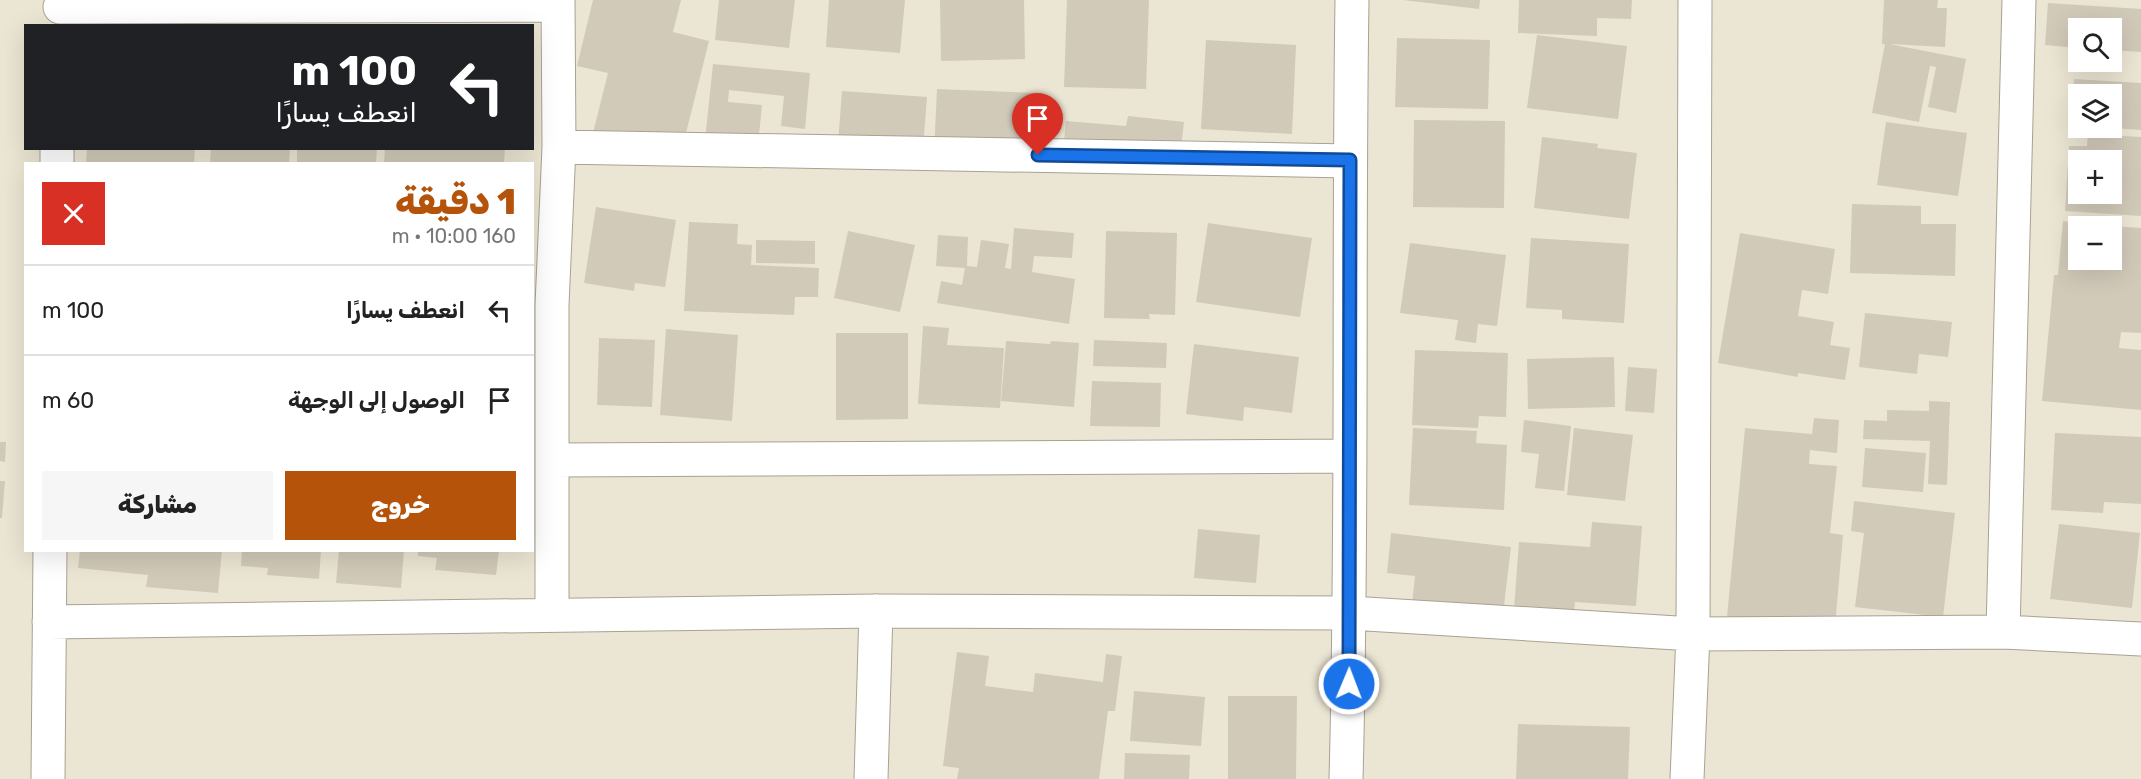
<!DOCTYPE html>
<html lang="ar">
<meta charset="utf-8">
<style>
body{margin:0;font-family:Rubik,"Noto Naskh Arabic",sans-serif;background:#f6f6f6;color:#222;direction:rtl;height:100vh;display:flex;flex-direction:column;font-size:22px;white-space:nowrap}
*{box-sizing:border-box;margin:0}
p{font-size:20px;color:#767676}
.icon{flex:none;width:33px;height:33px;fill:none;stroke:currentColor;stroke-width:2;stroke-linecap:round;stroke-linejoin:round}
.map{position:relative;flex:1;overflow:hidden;direction:ltr}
.side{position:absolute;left:24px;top:162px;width:510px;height:390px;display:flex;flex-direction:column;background:#fff;border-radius:0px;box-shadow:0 6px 24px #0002;direction:rtl}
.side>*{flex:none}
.banner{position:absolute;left:24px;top:24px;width:510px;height:126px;border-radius:0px;box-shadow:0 6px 24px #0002;direction:rtl;background:#202124;color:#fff;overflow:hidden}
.fabs{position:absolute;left:2068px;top:18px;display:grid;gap:12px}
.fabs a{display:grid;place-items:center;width:54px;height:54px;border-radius:0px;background:#fff;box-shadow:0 6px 24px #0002;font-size:30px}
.pin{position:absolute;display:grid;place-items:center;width:51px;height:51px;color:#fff;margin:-62px -26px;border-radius:50% 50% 50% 0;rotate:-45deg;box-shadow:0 0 6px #0007}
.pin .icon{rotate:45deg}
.me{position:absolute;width:66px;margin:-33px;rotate:1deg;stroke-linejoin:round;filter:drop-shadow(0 0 4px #0008)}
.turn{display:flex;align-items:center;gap:21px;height:126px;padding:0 18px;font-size:27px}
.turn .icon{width:78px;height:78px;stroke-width:2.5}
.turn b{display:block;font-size:42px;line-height:51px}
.round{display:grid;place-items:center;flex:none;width:63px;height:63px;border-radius:0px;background:#f6f6f6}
.overview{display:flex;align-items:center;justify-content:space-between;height:102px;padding:0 18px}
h1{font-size:36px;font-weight:800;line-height:45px;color:#b45309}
.button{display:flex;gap:12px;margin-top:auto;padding:12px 18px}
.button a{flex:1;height:69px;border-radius:0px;background:#b45309;color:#fff;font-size:24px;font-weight:800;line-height:69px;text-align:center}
.button a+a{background:#f6f6f6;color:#222}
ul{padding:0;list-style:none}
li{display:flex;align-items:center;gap:18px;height:90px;padding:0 18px;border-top:2px solid #e0e0e0}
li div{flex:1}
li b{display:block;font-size:22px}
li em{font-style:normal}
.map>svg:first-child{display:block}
</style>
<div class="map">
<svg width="2141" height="779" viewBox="0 0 2141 779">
<rect width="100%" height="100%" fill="#ebe5d3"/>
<path fill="#d1cab9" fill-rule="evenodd" d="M593 0H681L673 32 709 41 682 149 593 133 608 73 577 66Z
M719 0H795L789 48 715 40Z
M829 0H905L900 53 826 47Z
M940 0H1024L1025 59 941 61Z
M1067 0H1149L1146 89 1064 87Z
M1403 0H1480L1479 9Z
M1519 0H1632L1631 19 1597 18V36L1518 33Z
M1884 0H1938L1937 8H1947L1945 47 1889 44 1966 59 1956 113 1928 107 1936 67 1930 66 1919 122 1872 113 1885 44H1882Z
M2048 3 2141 9V52L2112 50V28H2079V48L2045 45Z
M1537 35 1627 46 1618 119 1527 108Z
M1397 38 1490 40 1488 109 1395 107Z
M1206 40 1296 45 1292 134 1201 129Z
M713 64 810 73 805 129 781 126 784 96 729 90 728 102 762 105 758 145 705 140Z
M2074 79 2141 83V130L2112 128V94H2079V126L2071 125Z
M937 89 1036 93 1034 157 934 153Z
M842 91 927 97 922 162 837 156Z
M1128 116 1184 122 1178 172 1062 160 1066 121 1126 126Z
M1414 120 1505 121 1504 208 1413 207Z
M1886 122 1967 133 1958 196 1877 185Z
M2088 134 2141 137V216L2065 211 2069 146H2087ZM2079 160H2112V194H2079Z
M1542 137 1598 144 1597 148 1637 153 1629 219 1534 208Z
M87 148H195L194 164H86Z
M211 148H290L289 164H210Z
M297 148H377L376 164H297Z
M385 148H505L504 164H384Z
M1852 204 1921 206V224H1956L1955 276 1850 273Z
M596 207 676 220 665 287 635 283 634 291 584 283Z
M2063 221 2103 225 2079 226V260H2112V226L2141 228V333L2121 332 2119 348 2141 350V410L2042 401 2054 275H2058Z
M689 222 738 224 737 244 752 245 751 265 819 268 818 297H795L794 315 684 311Z
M1208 223 1312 238 1300 317 1196 302Z
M1014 228 1074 233 1072 258 1034 256 1032 272 1075 279 1069 324 937 303 941 281 962 285 965 268 936 266 938 235 968 237 967 266 977 267 981 240 1009 244 1005 268 1011 269Z
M848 231 915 245 900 312 834 298Z
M1106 231 1177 233 1175 315 1149 314 1150 319 1104 318Z
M1740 233 1835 249 1828 294 1802 290 1798 316 1834 322 1830 345 1850 348 1845 380 1798 373V377L1718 363Z
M1531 238 1629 244 1624 323 1562 319V310L1526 308Z
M756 240 815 241V264L756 263Z
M1410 243 1506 255 1497 326 1478 324 1476 343 1455 340 1458 320 1400 313Z
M1865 313 1952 322 1948 357 1919 354 1917 374 1859 367Z
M923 326 949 328 947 345 1004 348 1000 408 918 404Z
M666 329 738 335 732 421 660 415Z
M836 333H908V419L836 420Z
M599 338 655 340 652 407 597 405Z
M1094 340 1167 343 1166 368 1093 366Z
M1006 341 1050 344 1051 341 1079 343 1074 407 1001 401Z
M1194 344 1299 357 1292 413 1244 407 1243 421 1186 414Z
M1415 350 1508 353 1506 417 1479 416 1478 428 1412 425Z
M1614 357 1615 407 1528 409 1527 359Z
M1628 367 1657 369 1654 413 1625 411Z
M1092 381 1161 383 1160 427 1090 426Z
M1929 401 1950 402 1947 485 1928 484 1930 441 1863 439 1864 420 1887 421V410L1929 411Z
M1814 418 1839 420 1837 453 1810 450 1809 464 1837 466 1830 533 1843 535 1835 626 1727 617 1745 428 1812 434Z
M1524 420 1571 426 1564 491 1535 488 1539 454 1521 452Z
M1413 428 1477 431 1476 443 1507 445 1504 510 1409 505Z
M1574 428 1633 435 1625 501 1567 495Z
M2055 433 2141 437V504L2104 502 2103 513 2051 510Z
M0 442H6L5 462 0 461Z
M1865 448 1926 453 1923 492 1862 487Z
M0 481H5L2 518H0Z
M1854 501 1955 513 1943 617 1855 607 1864 533 1851 531Z
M1592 522 1642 526 1636 606 1575 602 1574 612 1514 609 1519 542 1590 547Z
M2059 524 2140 533 2132 608 2050 599Z
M1198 529 1260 535 1256 583 1194 578Z
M1391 533 1511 547 1503 614 1412 604 1415 576 1387 573Z
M80 550H222L218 593 146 587 148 575 78 568Z
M242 550H321L319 579 267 575 268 568 241 566Z
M339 550H404L401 588 336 583Z
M418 550H499L496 575 435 570 437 558 418 556Z
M957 652 989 656 985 686 1033 692 1035 673 1103 682 1106 654 1122 656 1115 711H1108L1099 779H957L959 768 943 766Z
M1134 691 1205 697 1201 746 1130 741Z
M1228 696H1297L1296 779H1228Z
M1518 724 1630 727 1628 779H1516Z
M1125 753 1190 755 1189 779H1124Z"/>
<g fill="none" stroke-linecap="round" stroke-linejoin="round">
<g stroke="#a9a292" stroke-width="35">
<path id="street" d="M60 7 558 5
M559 147 1350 161
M57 164V148
M552 460 1350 456
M552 614V305L559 147 558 0
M49 622 876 611 1350 613 1693 634 2003 632 2141 639
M2003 632 2019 0
M48 779 50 550
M871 779 876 611
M1346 779C1353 519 1348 260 1352 0
M1687 779 1693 634 1695 0"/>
</g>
<use href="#street" stroke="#fff" stroke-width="33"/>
</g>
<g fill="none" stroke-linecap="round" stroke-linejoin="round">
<g stroke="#114b97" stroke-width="15">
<path id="route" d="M1038 155 1350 160 1349 684"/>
</g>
<use href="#route" stroke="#1a73e8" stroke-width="10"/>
</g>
</svg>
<div class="fabs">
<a><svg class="icon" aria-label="search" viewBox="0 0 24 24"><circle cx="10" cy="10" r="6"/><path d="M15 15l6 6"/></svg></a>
<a><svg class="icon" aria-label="layers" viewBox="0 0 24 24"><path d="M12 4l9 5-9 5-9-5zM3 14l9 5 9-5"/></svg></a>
<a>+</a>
<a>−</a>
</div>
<div class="pin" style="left:1038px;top:155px;background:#d93025"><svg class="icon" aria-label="arrive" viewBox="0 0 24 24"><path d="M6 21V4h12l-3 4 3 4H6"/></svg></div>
<svg class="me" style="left:1349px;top:684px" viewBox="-20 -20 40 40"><circle r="17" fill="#1a73e8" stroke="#fff" stroke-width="3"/><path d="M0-11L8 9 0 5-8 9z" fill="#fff"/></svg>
<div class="banner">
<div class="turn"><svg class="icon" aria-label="left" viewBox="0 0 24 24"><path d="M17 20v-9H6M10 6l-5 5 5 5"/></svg><div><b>100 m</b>انعطف يسارًا</div></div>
</div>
<section class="side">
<div class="overview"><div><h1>1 دقيقة</h1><p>160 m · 10:00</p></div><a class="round" style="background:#d93025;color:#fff"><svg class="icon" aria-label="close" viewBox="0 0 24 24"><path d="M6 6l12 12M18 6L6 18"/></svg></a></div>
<ul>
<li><svg class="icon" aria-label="left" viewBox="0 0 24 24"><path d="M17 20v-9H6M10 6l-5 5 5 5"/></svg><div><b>انعطف يسارًا</b></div><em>100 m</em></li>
<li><svg class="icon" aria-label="arrive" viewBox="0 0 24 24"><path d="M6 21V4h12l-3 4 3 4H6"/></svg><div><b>الوصول إلى الوجهة</b></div><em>60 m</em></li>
</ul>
<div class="button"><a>خروج</a><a>مشاركة</a></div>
</section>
</div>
